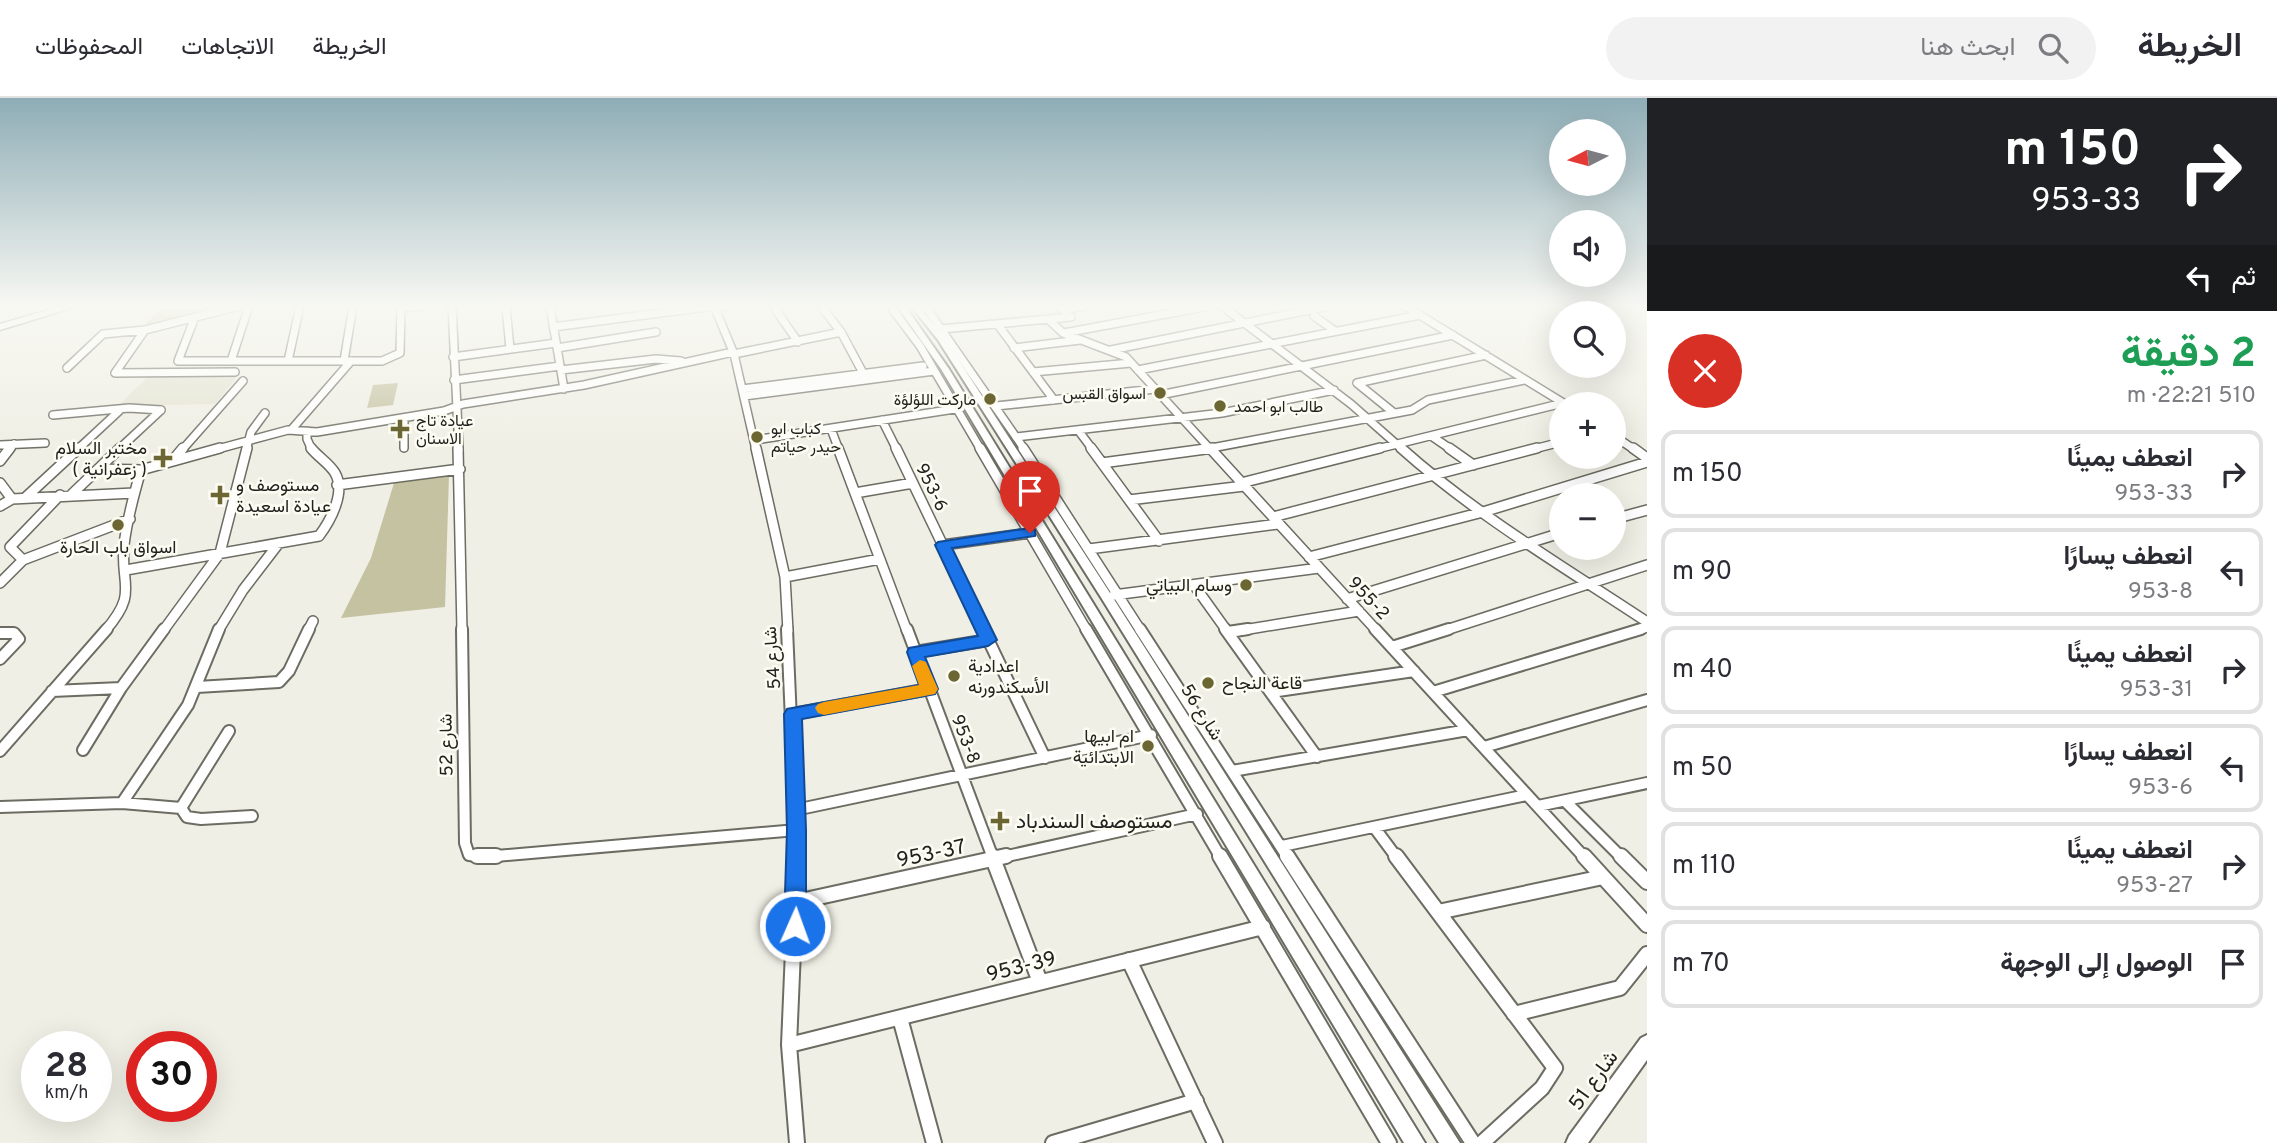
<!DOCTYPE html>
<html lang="ar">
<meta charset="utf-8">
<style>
body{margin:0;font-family:Overpass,Vazirmatn,sans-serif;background:#f2f2f3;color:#2b2b33;direction:rtl;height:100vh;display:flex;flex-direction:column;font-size:26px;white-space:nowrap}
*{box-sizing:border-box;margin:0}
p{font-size:23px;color:#7c7c81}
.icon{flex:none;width:38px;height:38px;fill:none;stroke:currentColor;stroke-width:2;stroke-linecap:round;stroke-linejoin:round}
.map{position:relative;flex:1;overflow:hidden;direction:ltr}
.sheet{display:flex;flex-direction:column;background:#fff;width:630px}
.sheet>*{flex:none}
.guide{background:#202124;color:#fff;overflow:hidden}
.needle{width:46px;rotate:264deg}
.tools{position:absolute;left:1549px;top:21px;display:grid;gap:14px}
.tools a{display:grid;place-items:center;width:77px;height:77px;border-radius:50%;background:#fff;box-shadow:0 7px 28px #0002;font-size:35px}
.speed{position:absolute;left:21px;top:933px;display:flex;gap:14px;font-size:35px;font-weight:700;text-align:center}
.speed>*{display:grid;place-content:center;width:91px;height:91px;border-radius:50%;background:#fff;box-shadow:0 7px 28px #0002;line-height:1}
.speed small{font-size:18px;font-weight:400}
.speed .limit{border:10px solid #d22;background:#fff;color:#111}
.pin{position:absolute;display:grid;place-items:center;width:60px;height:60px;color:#fff;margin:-72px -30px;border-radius:50% 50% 50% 0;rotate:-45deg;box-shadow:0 0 7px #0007}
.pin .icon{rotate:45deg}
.me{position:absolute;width:77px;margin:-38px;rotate:2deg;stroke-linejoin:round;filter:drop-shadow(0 0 5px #0008)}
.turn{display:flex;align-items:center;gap:24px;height:147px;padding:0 21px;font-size:32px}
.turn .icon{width:91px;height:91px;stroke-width:2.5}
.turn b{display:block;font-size:49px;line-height:60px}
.then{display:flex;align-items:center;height:66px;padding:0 21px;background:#0003;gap:14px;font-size:26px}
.round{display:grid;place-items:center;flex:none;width:74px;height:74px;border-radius:37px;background:#f2f2f3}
.summary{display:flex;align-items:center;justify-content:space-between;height:119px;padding:0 21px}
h1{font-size:42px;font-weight:700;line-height:52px;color:#1e9e55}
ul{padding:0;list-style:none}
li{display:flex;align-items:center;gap:21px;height:88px;margin:0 14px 10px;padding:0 7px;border:4px solid #e1e1e2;border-radius:14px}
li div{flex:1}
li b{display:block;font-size:26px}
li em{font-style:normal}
header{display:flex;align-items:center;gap:42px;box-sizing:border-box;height:98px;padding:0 35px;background:#fff;border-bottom:2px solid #e1e1e2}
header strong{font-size:33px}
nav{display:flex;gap:38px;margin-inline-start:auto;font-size:24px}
.search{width:490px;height:63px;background:#f2f2f3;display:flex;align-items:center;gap:18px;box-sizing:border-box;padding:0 24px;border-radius:38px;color:#7c7c81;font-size:26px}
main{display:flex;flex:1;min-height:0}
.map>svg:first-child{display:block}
</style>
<header>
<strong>الخريطة</strong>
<div class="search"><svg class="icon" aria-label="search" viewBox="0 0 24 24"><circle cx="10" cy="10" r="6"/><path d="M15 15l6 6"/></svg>ابحث هنا</div>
<nav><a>الخريطة</a><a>الاتجاهات</a><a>المحفوظات</a></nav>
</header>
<main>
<section class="sheet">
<div class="guide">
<div class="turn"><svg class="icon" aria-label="right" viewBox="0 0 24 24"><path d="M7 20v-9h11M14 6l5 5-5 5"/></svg><div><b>150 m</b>953-33</div></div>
<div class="then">ثم<svg class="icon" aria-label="left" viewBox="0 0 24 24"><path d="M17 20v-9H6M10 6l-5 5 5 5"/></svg></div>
</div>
<div class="summary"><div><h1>2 دقيقة</h1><p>510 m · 22:21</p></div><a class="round" style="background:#d93025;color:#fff"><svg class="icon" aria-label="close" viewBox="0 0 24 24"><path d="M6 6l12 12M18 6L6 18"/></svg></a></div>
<ul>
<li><svg class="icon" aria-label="right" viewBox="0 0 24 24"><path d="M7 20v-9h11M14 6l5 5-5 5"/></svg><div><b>انعطف يمينًا</b><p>953-33</p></div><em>150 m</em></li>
<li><svg class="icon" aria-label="left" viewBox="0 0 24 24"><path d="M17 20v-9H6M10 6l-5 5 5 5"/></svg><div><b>انعطف يسارًا</b><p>953-8</p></div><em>90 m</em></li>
<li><svg class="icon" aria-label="right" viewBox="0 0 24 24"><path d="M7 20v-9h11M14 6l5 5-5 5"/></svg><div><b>انعطف يمينًا</b><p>953-31</p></div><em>40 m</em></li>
<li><svg class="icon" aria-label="left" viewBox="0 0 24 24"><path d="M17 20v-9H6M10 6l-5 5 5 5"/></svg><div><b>انعطف يسارًا</b><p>953-6</p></div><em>50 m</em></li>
<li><svg class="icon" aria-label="right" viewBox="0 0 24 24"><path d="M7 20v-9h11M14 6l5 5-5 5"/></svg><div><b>انعطف يمينًا</b><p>953-27</p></div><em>110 m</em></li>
<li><svg class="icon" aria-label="arrive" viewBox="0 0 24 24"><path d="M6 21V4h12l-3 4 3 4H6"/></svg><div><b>الوصول إلى الوجهة</b></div><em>70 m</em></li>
</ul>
</section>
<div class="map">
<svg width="1647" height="1045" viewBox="0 0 1647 1045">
<rect width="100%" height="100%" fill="#f0efe5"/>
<path fill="#e4e3d2" d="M240 275 215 306 118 308 150 277Z"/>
<path fill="#c5c2a1" d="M163 208H232L141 231Z
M398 285 393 307 367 310 373 287Z
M449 377 445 509 341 520 371 460 394 385Z"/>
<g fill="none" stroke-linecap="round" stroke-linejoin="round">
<g stroke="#6c6c63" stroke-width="10">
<path id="minor-far3" d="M452 208 459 352
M506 208 510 251
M550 208 564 291
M714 208 734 256 756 352
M773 208 798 244
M821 208 841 234 863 275
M890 208 920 248 981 352
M925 208 1025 352
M1222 208 1351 306 1403 352
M1405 208 1565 306
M401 210 422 208
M715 210 726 208
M1064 212 1084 208
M1314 218 1335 233
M195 219 178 263H382L400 255 401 208
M1049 222 1063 235 1126 259 1211 352
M998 227 1054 302
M553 229 714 208
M941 231 1071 219 1059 208
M145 232 115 275 235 274
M1064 235 1209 208
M557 250 656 234
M1014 250 1080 242
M1111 252 1329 208
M734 256 841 234
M453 259 556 245
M231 263 249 208
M288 263 300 208
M344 263 353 208
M67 270 103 236 145 232 239 208
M561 272 656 261 681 263
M1138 272 1420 217
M1033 274 1131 265
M454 282 560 268
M742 291 923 268
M1160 297 1453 237
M744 298 934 273
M996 308 1155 291
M1394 315 1357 285 1486 257
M53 317 129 310 161 312
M404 320V350
M882 322 897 352
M292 331 351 263
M831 331 839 352
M1078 332 1093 352
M307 333V341L312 352
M1614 338 1635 352
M1016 339 1222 315 1334 292
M1433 339 1452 352
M755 342 961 310
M0 347 45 345
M9 352 14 346
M77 352 119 313
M118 352 161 312
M182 352 243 283
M214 352 288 332 317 334 444 313 463 306 584 287 733 254
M246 352 251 334 265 315
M1201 352 1412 312 1428 302 1524 282
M1373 352 1563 305
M1530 352 1561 344"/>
</g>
<g stroke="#6c6c63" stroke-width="12">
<path id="minor-far2" d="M458 350 462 533
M756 350 785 479 788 533
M838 350 907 533
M896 350 984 533
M980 350 1087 533
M1023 350 1141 533
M1091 350 1159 443
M1210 350 1377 533
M1401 350C1476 417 1564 469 1647 524
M1449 350 1473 367
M1633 350 1647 360
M173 362 183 350
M0 363 10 350
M1102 365 1213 350
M99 371 141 372 220 350
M0 385 12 401
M1241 385 1380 350
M337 387 460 371
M855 395 913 385
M72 396 120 350
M26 399 79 350
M1129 402 1244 388
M0 408 12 401 134 395
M1273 419 1537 350
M1614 421 1647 412
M943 447 1030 435
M1089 451 1278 426
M1309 459 1483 414 1647 364
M23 462 130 421
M126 472 319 438C331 422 346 394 335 375 329 365 318 359 311 350
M785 479 880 461
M0 485 23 462 10 449 60 397
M1194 487 1227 533
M1114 497 1319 470
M1347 501 1561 435
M105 533C139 494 120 488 124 447 127 421 134 396 141 372
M163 533 220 455 247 350
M218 533 243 492 279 445
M308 533 313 523
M1237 533 1359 513
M1443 533 1647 467
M1635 533 1647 529"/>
</g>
<g stroke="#6c6c63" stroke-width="14">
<path id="minor-far1" d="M462 531 465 745 469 757 485 759 797 732
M787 531 797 760
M907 531 993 760
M983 531 1045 660
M1086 531 1221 760
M1140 531 1288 760
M1225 531 1317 659
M1375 531 1585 760
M1228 534 1248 531
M0 535H14L19 541 0 561
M1392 549 1449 531
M915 554 988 542
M197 589 279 584 289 573 309 531
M52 593 121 590
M1271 594 1414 573
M1433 594 1641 531
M793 616 929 591
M1484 649 1647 602
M83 652 121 590 164 531
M0 653 107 531
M1232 673 1468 632
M1565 703 1622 760
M122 705 188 607 219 531
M1538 708 1647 685
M0 709 122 705 181 710 187 719 201 721 252 718
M181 710 229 633
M795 712 1151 637
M1374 729 1397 760
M1282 748 1527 697
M998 760 1197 716"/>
</g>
<g stroke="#6c6c63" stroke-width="18">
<path id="minor" d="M477 758H496
M797 758 789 947 797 1045
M992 758 1040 884
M1220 758 1389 1045
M1287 758 1473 1045
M1396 758 1555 970 1542 990 1482 1045
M1584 758 1647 827
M1621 758 1647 784
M796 804 1006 758
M1438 814 1603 779
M1129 862 1215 1045
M1514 916 1620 890 1647 856
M900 920 934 1045
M789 947 1263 829
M1053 1045 1196 1003"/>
</g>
<g stroke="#6c6c63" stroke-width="4">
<path id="tertiary" d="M897 208H905L949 271 1425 1045H1404L941 271Z
M911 208H919L945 241 1110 495 1460 1045H1439L1102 501 938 242Z
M1647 937V962L1588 1045H1566L1569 1038 1641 940Z"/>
</g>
<g stroke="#6c6c63" stroke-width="3">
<path id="primary" d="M62 208H78L0 232V226Z"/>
</g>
<use href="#minor-far3" stroke="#fff" stroke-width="7"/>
<use href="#minor-far2" stroke="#fff" stroke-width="9"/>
<use href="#minor-far1" stroke="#fff" stroke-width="10"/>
<use href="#minor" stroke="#fff" stroke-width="14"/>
<use href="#tertiary" fill="#fff" fill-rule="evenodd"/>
<use href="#primary" fill="#fff" fill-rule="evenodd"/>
</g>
<linearGradient id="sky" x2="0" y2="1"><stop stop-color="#8eadb6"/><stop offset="0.59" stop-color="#f8f8f3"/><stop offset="1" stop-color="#f8f8f3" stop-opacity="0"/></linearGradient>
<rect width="1647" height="354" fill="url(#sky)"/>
<path fill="#1a73e8" stroke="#114b97" stroke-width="2" d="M1030 430 1035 432V438L952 450 997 542 988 548 925 559 938 591 935 596 802 621 806 732V828L803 835 795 838 788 835 784 828 787 732 784 616 787 611 919 587 907 554 909 550 978 538 935 447 938 444Z"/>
<path fill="#f59e0b" d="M920 562 926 564 938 591 935 596 824 617 818 615 815 610 818 606 824 604 919 587 912 568Z"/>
<g fill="#6b6632" stroke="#fdfcf3" stroke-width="2.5">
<circle cx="1160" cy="295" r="7"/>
<circle cx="990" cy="301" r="7"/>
<circle cx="1220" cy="308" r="7"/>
<path d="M396.5 320.5h7v7h7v7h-7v7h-7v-7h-7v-7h7z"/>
<circle cx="757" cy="339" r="7"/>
<path d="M159.5 349.5h7v7h7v7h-7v7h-7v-7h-7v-7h7z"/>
<path d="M216.5 386.5h7v7h7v7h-7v7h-7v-7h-7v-7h7z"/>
<circle cx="118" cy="427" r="7"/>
<circle cx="1246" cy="487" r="7"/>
<circle cx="954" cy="578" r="7"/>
<circle cx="1208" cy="585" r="7"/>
<circle cx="1148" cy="648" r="7"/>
<path d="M996.5 712.5h7v7h7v7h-7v7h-7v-7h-7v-7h7z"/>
</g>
<g text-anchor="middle" stroke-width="5" stroke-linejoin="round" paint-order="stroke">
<g font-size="16" fill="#21211e" stroke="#fdfcf3" text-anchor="start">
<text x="1146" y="301" text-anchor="end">اسواق القبس</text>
<text x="976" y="307" text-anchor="end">ماركت اللؤلؤة</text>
<text x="1234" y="314">طالب ابو احمد</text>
<text x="416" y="328">عيادة تاج<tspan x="416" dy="18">الاسنان</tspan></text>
<text x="771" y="336">كباب ابو<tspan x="771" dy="18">حيدر حياتم</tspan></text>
</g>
<g font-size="18" fill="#21211e" stroke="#fdfcf3" text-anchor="end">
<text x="147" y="356">مختبر السلام<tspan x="147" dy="21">( زعفرانية )</tspan></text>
<text x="236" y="393" text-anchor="start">مستوصف و<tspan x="236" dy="21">عيادة اسعيدة</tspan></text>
<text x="118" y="455" text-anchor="middle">اسواق باب الحارة</text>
<text x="1232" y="493">وسام البياتي</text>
<text x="968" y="574" text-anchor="start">اعدادية<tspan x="968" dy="21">الأسكندورنه</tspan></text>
<text x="1222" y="591" text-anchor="start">قاعة النجاح</text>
<text x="1134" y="644">ام ابيها<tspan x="1134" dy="21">الابتدائية</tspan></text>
</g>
<g font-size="18" fill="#21211e" stroke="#fdfcf3">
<text transform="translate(932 389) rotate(64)" y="6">953-6</text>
<text transform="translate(1369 500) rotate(47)" y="6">955-2</text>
<text transform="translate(772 560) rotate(-94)" y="6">شارع 54</text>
<text transform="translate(1202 614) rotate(58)" y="6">شارع 56</text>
<text transform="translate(966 641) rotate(69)" y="6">953-8</text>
<text transform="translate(446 647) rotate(-91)" y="6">شارع 52</text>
</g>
<g font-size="21" fill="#21211e" stroke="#fdfcf3" text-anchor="start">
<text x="1016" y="730">مستوصف السندباد</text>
</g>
<g font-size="21" fill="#21211e" stroke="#fdfcf3">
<text transform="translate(931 755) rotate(-12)" y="7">953-37</text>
<text transform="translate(1021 868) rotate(-14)" y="7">953-39</text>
<text transform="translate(1593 982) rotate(-54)" y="7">شارع 51</text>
</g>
</g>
</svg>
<div class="tools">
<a><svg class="needle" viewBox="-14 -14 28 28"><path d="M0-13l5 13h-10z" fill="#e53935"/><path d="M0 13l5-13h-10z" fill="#7c7c81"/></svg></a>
<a><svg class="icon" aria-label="sound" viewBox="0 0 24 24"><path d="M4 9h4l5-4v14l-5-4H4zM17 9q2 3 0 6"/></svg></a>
<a><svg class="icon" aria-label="search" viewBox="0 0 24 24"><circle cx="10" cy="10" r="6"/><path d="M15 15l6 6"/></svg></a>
<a>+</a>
<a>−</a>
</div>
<div class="speed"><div>28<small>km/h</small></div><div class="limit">30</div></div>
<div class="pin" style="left:1030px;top:435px;background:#d93025"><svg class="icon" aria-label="arrive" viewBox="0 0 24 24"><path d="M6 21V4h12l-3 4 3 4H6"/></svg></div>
<svg class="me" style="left:795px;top:828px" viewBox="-20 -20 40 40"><circle r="17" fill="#1a73e8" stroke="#fff" stroke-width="3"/><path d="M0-11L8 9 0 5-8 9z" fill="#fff"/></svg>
</div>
</main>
